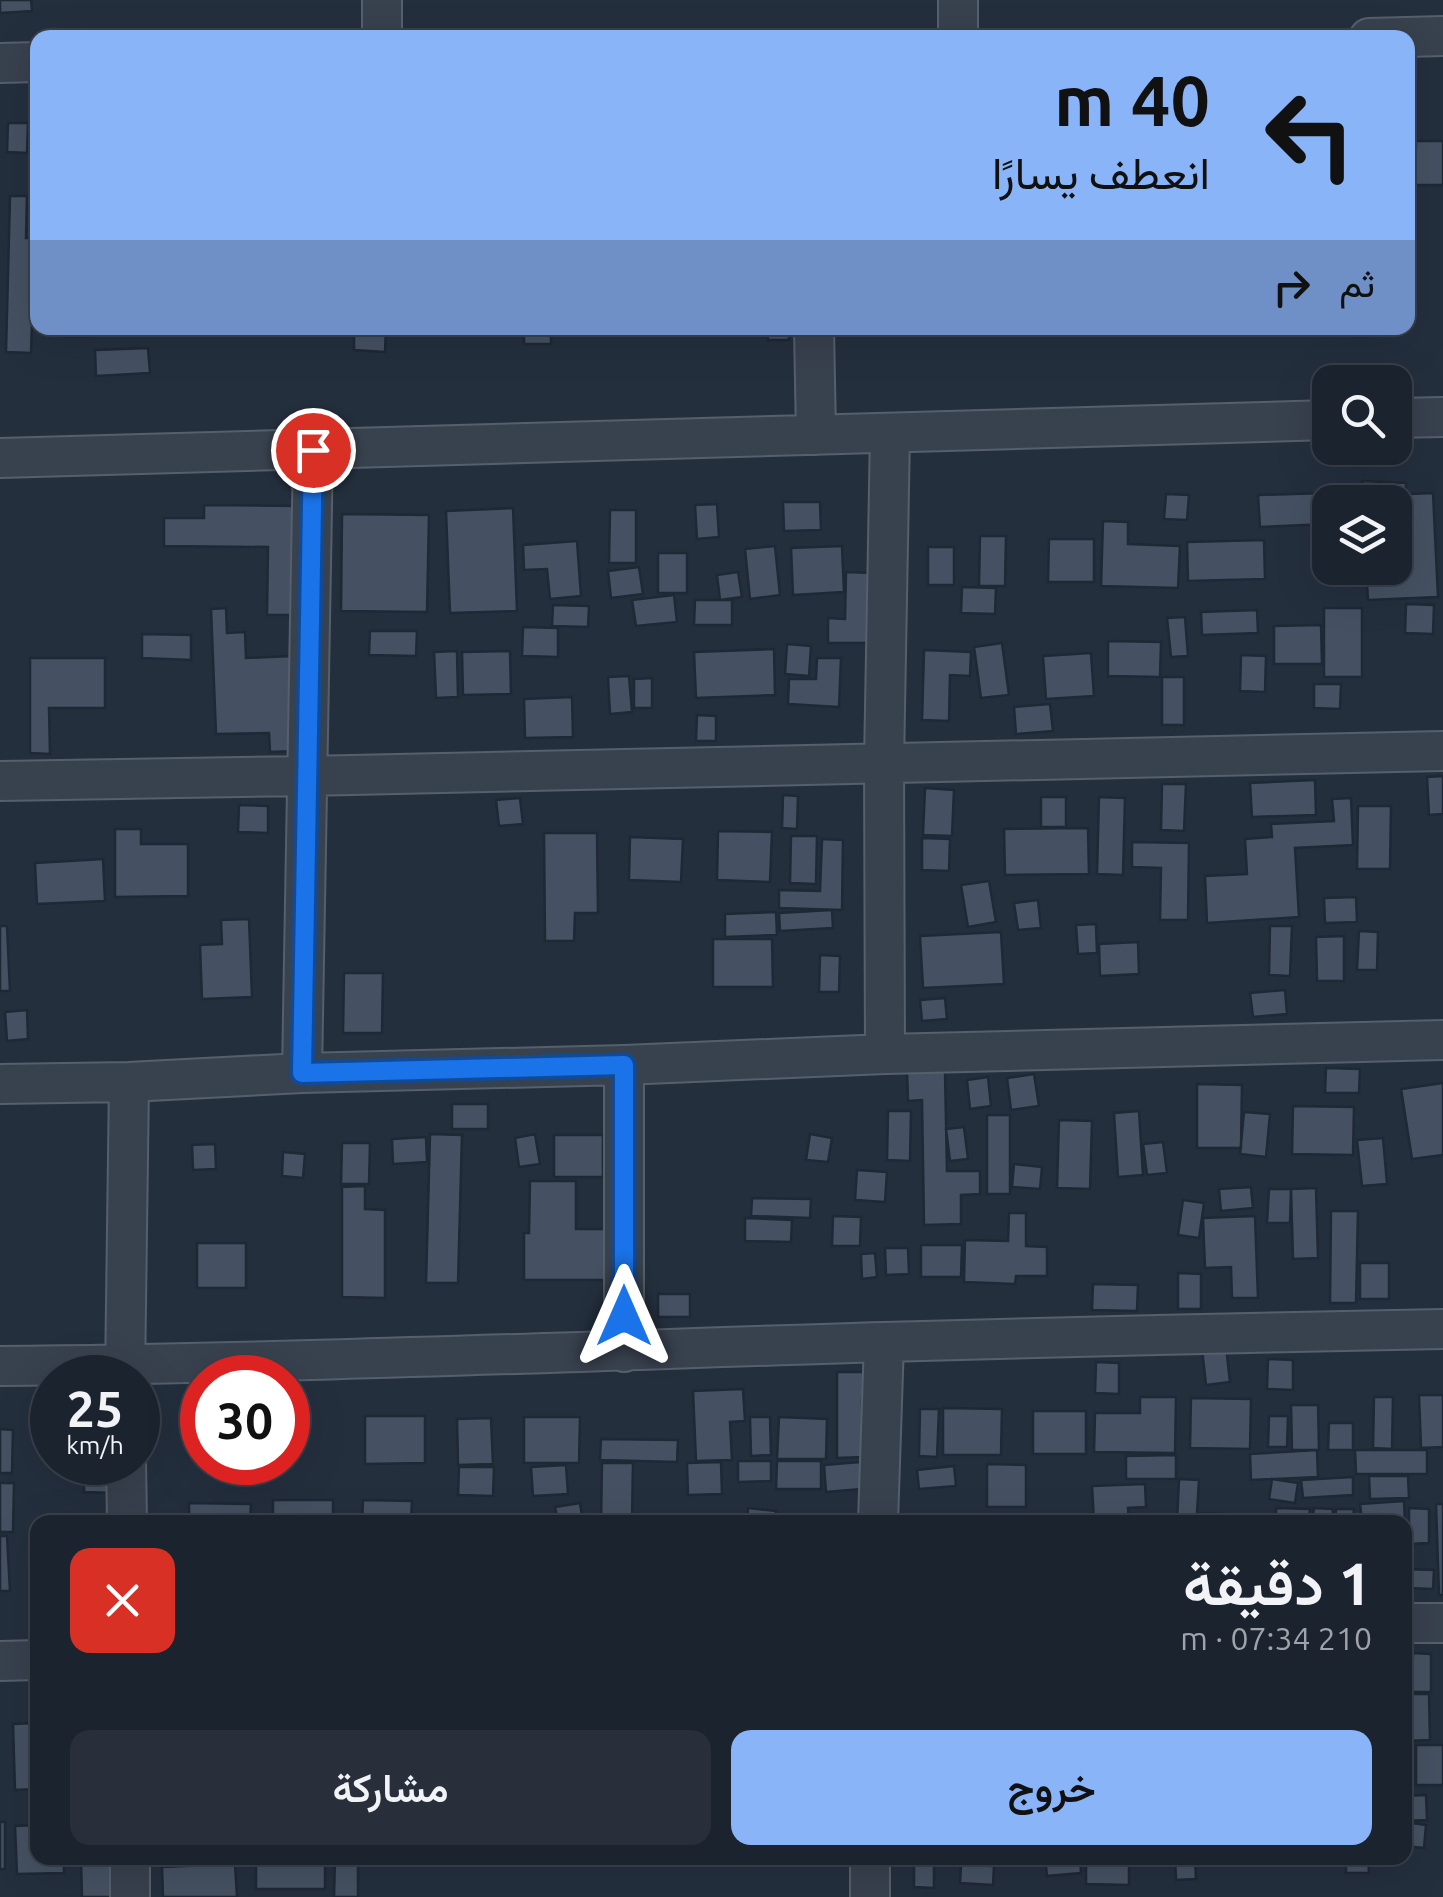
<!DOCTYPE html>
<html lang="ar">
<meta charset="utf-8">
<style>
body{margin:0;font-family:Ubuntu,Vazirmatn,sans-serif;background:#282f3a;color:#f1f3f6;direction:rtl;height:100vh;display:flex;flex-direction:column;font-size:38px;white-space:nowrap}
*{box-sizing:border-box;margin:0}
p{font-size:32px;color:#a0a4aa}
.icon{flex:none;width:55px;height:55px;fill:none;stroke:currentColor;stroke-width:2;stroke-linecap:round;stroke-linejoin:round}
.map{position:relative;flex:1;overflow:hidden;direction:ltr}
.drawer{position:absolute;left:30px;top:1515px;width:1382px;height:350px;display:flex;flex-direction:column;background:#1b232e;border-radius:20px;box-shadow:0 10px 40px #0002,0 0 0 2px #39404a;direction:rtl}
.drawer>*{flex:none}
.hud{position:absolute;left:30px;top:30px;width:1385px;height:305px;border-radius:20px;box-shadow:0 10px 40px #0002,0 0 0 2px #39404a;direction:rtl;background:#8ab4f8;color:#111;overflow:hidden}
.fabs{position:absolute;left:1312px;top:365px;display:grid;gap:20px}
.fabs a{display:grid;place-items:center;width:100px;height:100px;border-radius:20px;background:#1b232e;box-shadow:0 10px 40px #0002,0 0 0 2px #39404a;font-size:50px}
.speed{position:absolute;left:30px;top:1355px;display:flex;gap:20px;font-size:50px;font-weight:700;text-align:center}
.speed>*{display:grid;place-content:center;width:130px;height:130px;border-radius:50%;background:#1b232e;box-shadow:0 10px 40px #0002,0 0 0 2px #39404a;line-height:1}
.speed small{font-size:25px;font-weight:400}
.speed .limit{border:15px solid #d22;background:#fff;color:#111}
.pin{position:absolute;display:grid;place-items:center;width:85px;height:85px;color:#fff;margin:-42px;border:5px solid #fff;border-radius:50%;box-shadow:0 2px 10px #0007}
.me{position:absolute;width:110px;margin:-55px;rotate:0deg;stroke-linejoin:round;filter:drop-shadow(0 0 8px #0008)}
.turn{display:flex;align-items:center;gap:35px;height:210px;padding:0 40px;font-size:45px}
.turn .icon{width:130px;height:130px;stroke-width:2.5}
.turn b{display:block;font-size:70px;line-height:85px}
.then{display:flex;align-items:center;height:95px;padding:0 40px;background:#0003;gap:20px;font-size:38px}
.round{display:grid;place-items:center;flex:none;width:105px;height:105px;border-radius:20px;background:#282f3a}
.summary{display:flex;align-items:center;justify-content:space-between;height:170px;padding:0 40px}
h1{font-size:60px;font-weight:600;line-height:75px}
.cta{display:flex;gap:20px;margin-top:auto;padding:20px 40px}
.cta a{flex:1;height:115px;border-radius:20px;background:#8ab4f8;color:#111;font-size:40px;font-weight:600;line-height:115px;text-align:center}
.cta a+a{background:#282f3a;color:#f1f3f6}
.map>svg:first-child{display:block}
</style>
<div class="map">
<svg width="1443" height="1897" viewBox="0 0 1443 1897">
<rect width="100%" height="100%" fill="#242f3e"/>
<path fill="#455162" stroke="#1f2835" stroke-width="2.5" d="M0 0H31L32 11 0 13Z
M8 123H28L27 153 7 152Z
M1416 141H1443V185H1415Z
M32 166H38V218H33Z
M10 196H27L26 238H38V263L34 262 31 353 6 352Z
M64 328H92L93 336H64Z
M354 328H386L385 352 354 350Z
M524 328H551V344H524Z
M767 328H789V340H768Z
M148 348 150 373 96 376 95 350Z
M1362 481 1406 483 1405 519H1395V502H1362Z
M1327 493 1328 524 1260 527 1258 495Z
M1433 493 1438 597 1368 600 1366 568H1395V527L1410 526 1408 494Z
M1166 494 1189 495 1187 520 1164 519Z
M783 502H820L821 530 784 531Z
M717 504 719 537 697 539 695 505Z
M204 505 299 506V615H267L268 547 164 546V518H204Z
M513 508 517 611 450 613 446 511Z
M610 510H636V563H609Z
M342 514 429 515 427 612 341 611Z
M1103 521 1128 522V544L1180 546 1178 588 1101 586Z
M980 536H1006L1005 586H979Z
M1049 539H1094V582H1048Z
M1264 540 1265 579 1188 581 1187 542Z
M577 541 581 596 550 599 547 569 524 570 523 545Z
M775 546 780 595 750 599 745 549Z
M842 546 844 592 793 595 791 548Z
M928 547H954V585H928Z
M658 553H687V593H658Z
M639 567 643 594 611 598 608 571Z
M738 572 742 597 720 600 717 575Z
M846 572 872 573V643H828V618L845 619Z
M962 587 996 588 995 614 961 613Z
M674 595 677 622 636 626 632 600Z
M695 600H732V625H694Z
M1406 604 1434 605 1433 634 1405 633Z
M553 605 589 606 588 627 552 626Z
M226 608 227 633 245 632 246 658 293 656 296 751 270 752 269 733 216 734 211 609Z
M1324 608H1362V677H1324Z
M1257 610 1258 633 1202 635 1201 612Z
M1185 617 1188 656 1171 657 1167 618Z
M1321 625 1322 664H1274V626Z
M523 627 558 628V657L522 656Z
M370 631H417L416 656 369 655Z
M142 634 191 635V660L142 658Z
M1108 641 1161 642 1160 677 1108 676Z
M1002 643 1009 695 981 698 974 647Z
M787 644 811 646 809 676 785 674Z
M774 649 775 695 696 698 694 652Z
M924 650 971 652 970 676 950 675 949 721 922 720Z
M457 651 458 697 436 698 434 652Z
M510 651 511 694 463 695 462 652Z
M1091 653 1094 696 1046 699 1043 656Z
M1241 655 1266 656 1265 692 1240 691Z
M30 658H105V708H49L50 754 30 753Z
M817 658H841L839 707 788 704 789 679H816Z
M629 676 632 712 610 714 608 677Z
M1162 677H1184V725H1162Z
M652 678V708H634V679Z
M1314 684H1341L1340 709 1314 708Z
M572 697 573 737 525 738 524 699Z
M1050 704 1053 731 1016 734 1014 707Z
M697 715 716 716V741H696Z
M1443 776V814L1429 815 1427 777Z
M1315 780 1316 815 1252 817 1250 783Z
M1162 784H1186L1184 831 1161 830Z
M925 788 954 790 952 836 923 835Z
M783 795 798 796 797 829 782 828Z
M1041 797H1066V827H1041Z
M1099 797 1125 798 1123 875 1097 874Z
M520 798 523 824 499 826 496 800Z
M1351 798 1353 845 1295 848 1299 917 1207 923 1205 876 1247 874 1245 839 1272 837 1271 824 1334 821 1332 799Z
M239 805 268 806V833L238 832Z
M1358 806H1391L1390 869H1357Z
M1088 828 1089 874 1005 875 1004 829Z
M115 829H141V844H188V896L115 897Z
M718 831 772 832 770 882 717 880Z
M544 833H597L598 913H575L574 941H545Z
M791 836H817L816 884 790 883Z
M630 837 683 839 681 882 629 880Z
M922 838 950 839 949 871 922 870Z
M822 839 843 840 842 910 779 908V890L820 891Z
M1132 842 1189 843 1188 920H1160L1161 868 1132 867Z
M103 859 105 901 37 904 35 863Z
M989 881 996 922 968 927 961 885Z
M1356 897 1357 922 1325 923 1324 898Z
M1038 900 1041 928 1018 930 1014 903Z
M832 910 833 928 780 931 779 913Z
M776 912 777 935 725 937V914Z
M249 919 252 997 202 999 200 945 222 944 221 920Z
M1096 924 1097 953 1078 954 1076 925Z
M0 926H7L10 991H0Z
M1270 926H1292L1290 976 1269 975Z
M1359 931 1378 932 1377 970H1357Z
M1001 932 1004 984 923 988 920 936Z
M1344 936V981H1317L1316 937Z
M713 939H772L773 987H713Z
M1138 942 1139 974 1100 976 1099 944Z
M820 955 840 956 839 992H819Z
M344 973H383L382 1033H343Z
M1285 990 1287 1014 1253 1017 1250 993Z
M945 998 947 1019 922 1021 920 1000Z
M27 1010 28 1039 7 1041 5 1012Z
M1326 1068 1360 1069 1359 1093H1325Z
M907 1071H945L947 1171H980V1194L961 1195V1224L924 1225 922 1100 908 1101Z
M1034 1074 1039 1106 1011 1110 1007 1078Z
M988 1077 991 1106 970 1109 967 1080Z
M1443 1083V1155L1412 1159 1401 1089Z
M1197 1084 1242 1085 1241 1148H1197Z
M452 1104H488V1129H452Z
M1293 1106 1354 1107 1353 1155 1292 1154Z
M888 1111H911L910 1161 887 1160Z
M1139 1111 1143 1175 1118 1177 1114 1113Z
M1244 1112 1270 1114 1266 1157 1240 1154Z
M987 1115H1010V1194H987Z
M1059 1120 1092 1121 1090 1189 1057 1188Z
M964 1127 968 1159 950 1161 946 1129Z
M430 1134 462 1135 458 1283H426Z
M535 1134 540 1164 519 1167 515 1138Z
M810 1134 832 1138 828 1162 806 1160Z
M554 1135H603V1177H554Z
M426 1137 427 1162 393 1164 392 1139Z
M1383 1138 1387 1184 1362 1186 1357 1140Z
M1163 1142 1167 1173 1147 1175 1143 1144Z
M342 1143H370L369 1184H341Z
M215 1144 216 1169 193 1170 192 1145Z
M283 1152 305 1154 303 1178 282 1176Z
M1014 1164 1042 1167 1040 1189 1012 1187Z
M857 1170 887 1172 885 1202 855 1200Z
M530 1181H576V1229H606L605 1280H524V1233H529Z
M365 1186V1209L385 1210V1298L342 1297V1187Z
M1251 1187 1253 1208 1221 1211 1219 1189Z
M1316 1188 1318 1258 1293 1259 1291 1189Z
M1269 1189H1291L1290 1223H1267Z
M752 1198 811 1199 810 1218 751 1216Z
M1183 1200 1204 1203 1199 1238 1178 1235Z
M1331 1211H1358L1356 1303H1330Z
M1009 1213H1026V1246L1047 1247V1276H1016L1015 1284 964 1282 965 1240 1008 1241Z
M833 1216 861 1217 860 1246H832Z
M1255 1216 1258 1298H1232L1231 1267 1205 1268 1203 1218Z
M745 1218 792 1220 791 1242 745 1241Z
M197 1243H246V1288H197Z
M921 1245H962L961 1277H921Z
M885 1248H908L909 1274 886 1275Z
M875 1253 877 1277 862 1279 861 1254Z
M1360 1263H1389V1299H1360Z
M1178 1273 1201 1274V1309H1178Z
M1093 1284 1138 1285 1137 1311 1092 1310Z
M658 1294H690V1317H658Z
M1226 1346 1230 1382 1206 1385 1202 1349Z
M1268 1359 1293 1360V1390L1267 1389Z
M1096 1362 1119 1363V1394L1095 1393Z
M837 1372H878L879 1400H862L863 1457 837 1458Z
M743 1389 745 1421 730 1422 732 1460 696 1461 693 1391Z
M1419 1395H1443V1447L1421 1448Z
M1140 1397H1176L1175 1453 1094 1452 1095 1413H1140Z
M1374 1397H1393L1392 1449 1373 1448Z
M1191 1398 1251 1399 1250 1449 1190 1448Z
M1291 1405H1318L1319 1450H1292Z
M943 1408 1002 1409 1001 1455H943Z
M920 1409H939L937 1457 919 1456Z
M1033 1411H1086V1454H1033Z
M365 1416H425V1463L365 1464Z
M1269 1416H1288L1287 1447H1268Z
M524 1417H580L579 1463H524Z
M750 1417H770L771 1455 751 1456Z
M779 1417 827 1419 826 1459H777Z
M491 1418 493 1464 458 1465 457 1419Z
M1329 1423H1353V1450H1328Z
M0 1429 13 1430 12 1473H0Z
M601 1439 678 1440 677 1462 600 1460Z
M1317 1450 1318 1477 1251 1480 1250 1454Z
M1355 1450H1427V1474H1356Z
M1176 1455V1479H1126V1456Z
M738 1461H771V1481L738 1482Z
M777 1461H821V1489H776Z
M83 1462H113V1471H83Z
M721 1462 722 1494 688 1495 687 1463Z
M860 1462 862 1489 826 1492 824 1465Z
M602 1463H633L632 1522H601Z
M987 1464 1026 1465V1507H987Z
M566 1465 568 1494 533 1496 531 1467Z
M954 1466 956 1486 919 1489 917 1470Z
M459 1467H494L493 1496 458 1495Z
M84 1473H113V1493L84 1492Z
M1369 1476H1408L1409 1498 1370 1499Z
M1353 1477V1495L1303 1498 1301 1480Z
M1179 1479 1199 1480 1197 1513 1224 1514V1522H1177Z
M1272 1479 1298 1483 1295 1503 1269 1499Z
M0 1483H14L13 1532H0Z
M1145 1484 1146 1507 1128 1508 1129 1522H1094L1092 1486Z
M273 1500H333V1522H273Z
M363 1500 412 1501 411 1522H362Z
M1404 1501 1406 1545 1405 1522H1362L1360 1504Z
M189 1503 251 1504 250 1522H189Z
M580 1503 583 1522H558L555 1507Z
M1436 1504H1443V1595H1439Z
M748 1508 776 1511 775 1522H747Z
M1276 1508 1310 1509 1309 1522H1276Z
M1314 1508 1333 1509 1332 1522H1312Z
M1409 1508 1429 1509V1543L1409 1544Z
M1336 1509H1354L1353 1522H1335Z
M783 1515 859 1517V1522H782Z
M451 1517 504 1518V1522H451Z
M734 1518V1522H693V1519Z
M0 1536H7L10 1591H0Z
M1405 1569 1434 1570 1433 1589 1405 1588Z
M1413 1653 1431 1654V1692H1412Z
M1405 1694H1429L1430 1740 1405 1741Z
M35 1723 37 1789 15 1790 13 1724Z
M1416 1745H1443V1785H1416Z
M1426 1795 1427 1820 1405 1821V1796Z
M0 1822H5V1869H0Z
M1405 1822 1426 1825 1424 1848 1405 1846Z
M38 1825V1858H64V1873L17 1874 15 1826Z
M163 1858H240V1862H163Z
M256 1858H325V1889H256Z
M335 1858H386V1865H358V1897H334Z
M421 1858H443V1864L422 1865Z
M594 1858H642V1864H594Z
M914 1858H934V1888L914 1887Z
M1045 1858H1080L1081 1873 1047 1876Z
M1175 1858H1195L1196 1879 1176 1880Z
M1346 1858H1368L1369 1873H1346Z
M116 1861 117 1897H82L81 1862Z
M1086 1863H1129V1885L1086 1884Z
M235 1864 237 1897H163L162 1867Z
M961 1865 994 1866 993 1885 960 1883Z"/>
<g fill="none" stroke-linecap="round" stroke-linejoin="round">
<g stroke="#565f6c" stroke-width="42">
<path id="minor" d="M382 38V0
M958 38V0
M1369 38 1443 36
M0 63 38 62
M814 328 816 435
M1395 418 1443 417
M0 458 1330 420
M0 781 306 776 1443 751
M885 1054 884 763 890 433
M302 1073 313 450
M0 1084 129 1082 302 1073 624 1065 885 1054 1443 1040
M624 1352V1065
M0 1366C295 1363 589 1351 884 1342 1070 1336 1257 1333 1443 1329
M125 1378 129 1082
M126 1462 127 1522
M878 1522 884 1342
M1405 1623H1443
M0 1661 38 1660
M130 1858V1897
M870 1897V1858"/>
</g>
<use href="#minor" stroke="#38414e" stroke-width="38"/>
</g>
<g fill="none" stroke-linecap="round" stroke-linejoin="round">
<g stroke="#114b97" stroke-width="25">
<path id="route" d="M313 450 302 1073 624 1065V1316"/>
</g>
<use href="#route" stroke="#1a73e8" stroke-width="18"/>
</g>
</svg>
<div class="fabs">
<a><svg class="icon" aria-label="search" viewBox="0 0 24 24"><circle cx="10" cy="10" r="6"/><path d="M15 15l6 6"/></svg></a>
<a><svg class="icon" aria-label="layers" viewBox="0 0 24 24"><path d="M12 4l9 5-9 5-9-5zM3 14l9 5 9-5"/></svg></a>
</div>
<div class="speed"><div>25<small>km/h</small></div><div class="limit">30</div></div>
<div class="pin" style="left:313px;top:450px;background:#d93025"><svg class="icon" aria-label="arrive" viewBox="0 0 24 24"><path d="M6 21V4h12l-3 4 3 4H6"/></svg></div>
<svg class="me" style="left:624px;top:1316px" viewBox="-20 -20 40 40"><path d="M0-17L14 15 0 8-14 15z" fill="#1a73e8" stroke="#fff" stroke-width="4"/></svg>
<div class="hud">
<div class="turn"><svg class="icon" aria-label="left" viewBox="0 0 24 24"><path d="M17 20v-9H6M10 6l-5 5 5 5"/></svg><div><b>40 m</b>انعطف يسارًا</div></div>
<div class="then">ثم<svg class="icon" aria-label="right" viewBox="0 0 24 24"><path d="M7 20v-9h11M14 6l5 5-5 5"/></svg></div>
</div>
<section class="drawer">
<div class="summary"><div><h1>1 دقيقة</h1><p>210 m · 07:34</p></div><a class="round" style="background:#d93025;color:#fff"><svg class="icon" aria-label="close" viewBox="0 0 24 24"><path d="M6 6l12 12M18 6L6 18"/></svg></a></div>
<div class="cta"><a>خروج</a><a>مشاركة</a></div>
</section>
</div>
